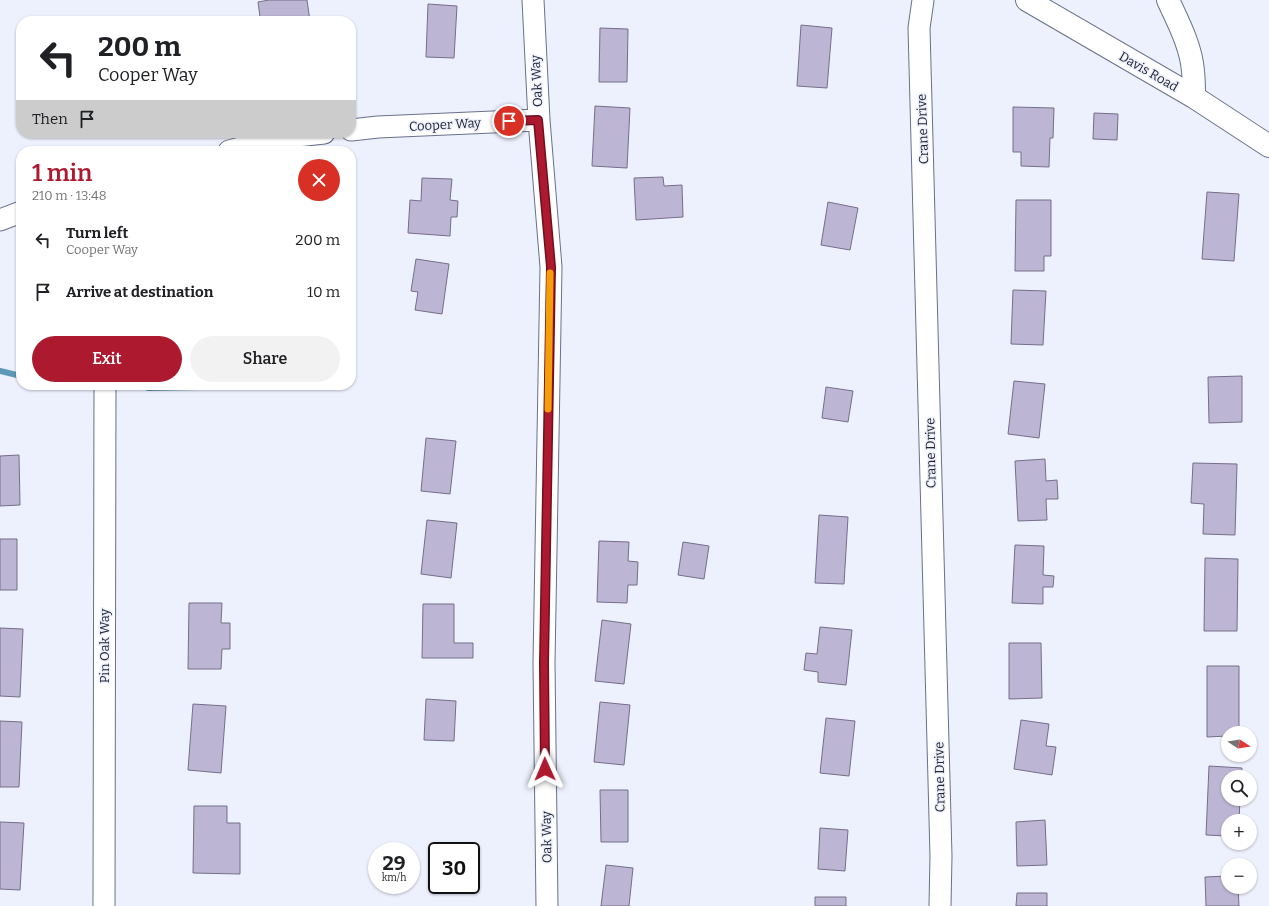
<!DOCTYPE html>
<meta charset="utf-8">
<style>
body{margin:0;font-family:Bitter,serif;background:#f2f2f2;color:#202124;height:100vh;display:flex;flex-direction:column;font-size:15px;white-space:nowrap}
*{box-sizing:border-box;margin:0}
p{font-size:13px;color:#757577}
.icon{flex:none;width:22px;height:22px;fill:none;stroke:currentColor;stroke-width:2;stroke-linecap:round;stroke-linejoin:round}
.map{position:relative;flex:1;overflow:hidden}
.panel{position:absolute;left:16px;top:146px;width:340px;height:244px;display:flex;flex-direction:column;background:#fff;border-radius:16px;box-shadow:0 1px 3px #0004}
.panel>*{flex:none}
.banner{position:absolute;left:16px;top:16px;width:340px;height:122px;border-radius:16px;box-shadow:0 1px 3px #0004;background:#fff;color:#202124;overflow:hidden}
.needle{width:26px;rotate:102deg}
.buttons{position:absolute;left:1221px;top:726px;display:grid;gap:8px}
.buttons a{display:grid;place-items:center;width:36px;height:36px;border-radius:50%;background:#fff;box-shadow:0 1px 3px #0004;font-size:20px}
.speed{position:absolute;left:368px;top:842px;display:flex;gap:8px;font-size:20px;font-weight:700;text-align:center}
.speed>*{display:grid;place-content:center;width:52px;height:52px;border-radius:50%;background:#fff;box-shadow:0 1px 3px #0004;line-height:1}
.speed small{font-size:10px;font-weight:400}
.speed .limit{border:2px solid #111;border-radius:6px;background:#fff;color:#111}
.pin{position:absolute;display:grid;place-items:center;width:34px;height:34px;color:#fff;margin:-17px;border:2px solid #fff;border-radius:50%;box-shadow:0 1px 4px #0007}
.me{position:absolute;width:44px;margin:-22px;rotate:359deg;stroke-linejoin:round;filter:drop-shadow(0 0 3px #0008)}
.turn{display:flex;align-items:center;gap:14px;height:84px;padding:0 16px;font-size:18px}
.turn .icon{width:52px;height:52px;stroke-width:2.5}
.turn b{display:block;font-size:28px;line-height:34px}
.then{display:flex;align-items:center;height:38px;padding:0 16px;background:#0003;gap:8px;font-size:15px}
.round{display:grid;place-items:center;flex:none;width:42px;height:42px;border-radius:21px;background:#f2f2f2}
.head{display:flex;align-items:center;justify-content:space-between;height:68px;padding:0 16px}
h1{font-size:24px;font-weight:600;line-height:30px;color:#ad192f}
.cta{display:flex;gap:8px;margin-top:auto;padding:8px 16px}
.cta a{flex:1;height:46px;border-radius:24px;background:#ad192f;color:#fff;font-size:16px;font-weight:600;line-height:46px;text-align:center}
.cta a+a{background:#f2f2f2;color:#202124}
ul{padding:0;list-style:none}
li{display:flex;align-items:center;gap:12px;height:52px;padding:0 16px}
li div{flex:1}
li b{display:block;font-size:15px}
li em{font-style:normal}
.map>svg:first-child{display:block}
</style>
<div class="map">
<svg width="1269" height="906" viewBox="0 0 1269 906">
<rect width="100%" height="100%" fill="#edf0fd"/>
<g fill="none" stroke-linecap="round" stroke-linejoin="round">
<path stroke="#5c99b8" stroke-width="6" d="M0 371 21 376
M148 388 247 386"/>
</g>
<path fill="#bcb6d4" stroke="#746e8a" d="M269 0H307L310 21H238L260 17 258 2Z
M428 4 457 6 454 58 426 57Z
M801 25 832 28 827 88 797 86Z
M600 28 628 29 627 82H599Z
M595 106 630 108 627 168 592 166Z
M1013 107 1054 108 1053 138H1050L1049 167 1021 166V152H1013Z
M1094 113 1118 114 1117 140 1093 139Z
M663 177 664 186 682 185 683 217 636 220 634 178Z
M422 178 452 179 450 200 458 201 457 217H451L450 236 408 233 410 200 421 201Z
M1207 192 1239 194 1234 261 1202 259Z
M1016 200H1051V256H1044V271H1015Z
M828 202 858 208 850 250 821 245Z
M416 259 449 264 442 314 415 310 418 292 411 291Z
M1013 290 1046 291 1043 345 1011 344Z
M1242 376V422L1209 423 1208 377Z
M1014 381 1045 384 1039 438 1008 434Z
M826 387 853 391 848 422 822 418Z
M426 438 456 441 450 494 421 491Z
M19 455 20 505 0 506V456Z
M1045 459 1046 481 1057 480 1058 499H1046L1047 520 1018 521 1015 461Z
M1193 463 1237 464 1235 535 1203 534 1204 504 1191 503Z
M819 515 848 517 844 584 815 583Z
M427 520 457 523 451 578 421 574Z
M0 539H17V590H0Z
M599 541 629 542 628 561 638 562 637 585H628L627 603 597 602Z
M683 542 709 546 704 579 678 575Z
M1015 545 1044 546 1043 575 1054 576 1053 587H1043V604L1012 603Z
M1205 558 1238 559 1237 631H1204Z
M189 603H222L221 623H230V649H222L221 669H188Z
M423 604H454V643H473V658H422Z
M602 620 631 624 624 684 595 681Z
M820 627 852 630 846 685 818 682V672L804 670 806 653 817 654Z
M0 628 23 629 20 697 0 696Z
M1009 643H1041L1042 698 1009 699Z
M1207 666H1239V733H1228V736L1207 737Z
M426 699 456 701 454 741 424 740Z
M600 702 630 705 624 765 594 762Z
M193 704 226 706 221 773 188 770Z
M826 718 855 721 849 776 820 773Z
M1021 720 1049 724 1046 746 1056 747 1052 775 1014 769Z
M0 721 22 722 19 787H0Z
M1209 766 1242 768 1241 777H1228V799H1240L1239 821H1228V836L1206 835Z
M600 790H628V842H601Z
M194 806H227V823H240V874L193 873Z
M1045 820 1047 865 1017 866 1016 822Z
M0 822 24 823 20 890 0 889Z
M820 828 848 830 845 871 818 869Z
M606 865 633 868 629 906H601Z
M1228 876V887H1238L1239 906H1206L1205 877Z
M1017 893H1047V906H1016Z
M815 897H846V906H815Z"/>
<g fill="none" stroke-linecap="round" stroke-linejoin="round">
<g stroke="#69708b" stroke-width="23">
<path id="minor" d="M533 0 539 120 551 267 544 663 547 906
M923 0 919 28 941 856 940 906
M351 130 378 127 539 120
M229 151 278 138 324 133
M0 220 21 212
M104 906 105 385"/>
</g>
<g stroke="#69708b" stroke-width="24">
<path id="tertiary" d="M1027 0 1194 97 1269 146
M1168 0C1178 22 1191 46 1193 71 1194 80 1194 88 1194 97"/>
</g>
<use href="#minor" stroke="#fff" stroke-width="21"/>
<use href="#tertiary" stroke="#fff" stroke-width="22"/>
</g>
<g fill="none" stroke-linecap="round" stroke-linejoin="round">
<g stroke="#70101f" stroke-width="10">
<path id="route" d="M509 121 538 120 551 267 544 663 545 769"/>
</g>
<use href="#route" stroke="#ad192f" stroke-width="7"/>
<path stroke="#f59e0b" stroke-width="7" d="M548 409 550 273"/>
</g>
<g text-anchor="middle" stroke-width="3" stroke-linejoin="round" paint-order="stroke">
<g font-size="13" fill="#232632" stroke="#edf0fd">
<text transform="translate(1149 71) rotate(30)" y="5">Davis Road</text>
<text transform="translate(536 81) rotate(-93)" y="5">Oak Way</text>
<text transform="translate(445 124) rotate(-3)" y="5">Cooper Way</text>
<text transform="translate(922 129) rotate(-92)" y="5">Crane Drive</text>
<text transform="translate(930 453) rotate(-91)" y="5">Crane Drive</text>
<text transform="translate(104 646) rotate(-90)" y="5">Pin Oak Way</text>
<text transform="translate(939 777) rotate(-91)" y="5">Crane Drive</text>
<text transform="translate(546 837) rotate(-91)" y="5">Oak Way</text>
</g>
</g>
</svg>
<div class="buttons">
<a><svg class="needle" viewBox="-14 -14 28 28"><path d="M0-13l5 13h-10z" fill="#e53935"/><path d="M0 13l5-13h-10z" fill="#757577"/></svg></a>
<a><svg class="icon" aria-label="search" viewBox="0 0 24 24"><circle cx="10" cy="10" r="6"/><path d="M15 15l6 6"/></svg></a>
<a>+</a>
<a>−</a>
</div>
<div class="speed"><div>29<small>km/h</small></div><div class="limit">30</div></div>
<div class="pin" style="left:509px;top:121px;background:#d93025"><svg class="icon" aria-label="arrive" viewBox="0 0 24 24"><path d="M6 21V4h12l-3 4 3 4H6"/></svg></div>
<svg class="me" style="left:545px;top:769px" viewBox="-20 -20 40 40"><path d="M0-17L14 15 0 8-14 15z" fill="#ad192f" stroke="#fff" stroke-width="4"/></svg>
<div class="banner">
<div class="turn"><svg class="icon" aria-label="left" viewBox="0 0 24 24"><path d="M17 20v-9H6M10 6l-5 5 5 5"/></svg><div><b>200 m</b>Cooper Way</div></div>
<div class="then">Then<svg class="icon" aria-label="arrive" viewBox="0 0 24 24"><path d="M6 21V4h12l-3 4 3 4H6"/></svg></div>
</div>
<section class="panel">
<div class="head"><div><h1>1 min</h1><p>210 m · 13:48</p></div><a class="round" style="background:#d93025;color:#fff"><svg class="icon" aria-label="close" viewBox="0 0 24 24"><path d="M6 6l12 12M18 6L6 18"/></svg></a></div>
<ul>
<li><svg class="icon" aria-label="left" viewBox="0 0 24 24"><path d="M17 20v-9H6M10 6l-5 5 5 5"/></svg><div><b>Turn left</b><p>Cooper Way</p></div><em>200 m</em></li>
<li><svg class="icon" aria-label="arrive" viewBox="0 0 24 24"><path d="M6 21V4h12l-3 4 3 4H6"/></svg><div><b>Arrive at destination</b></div><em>10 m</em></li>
</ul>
<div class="cta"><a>Exit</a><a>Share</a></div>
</section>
</div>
